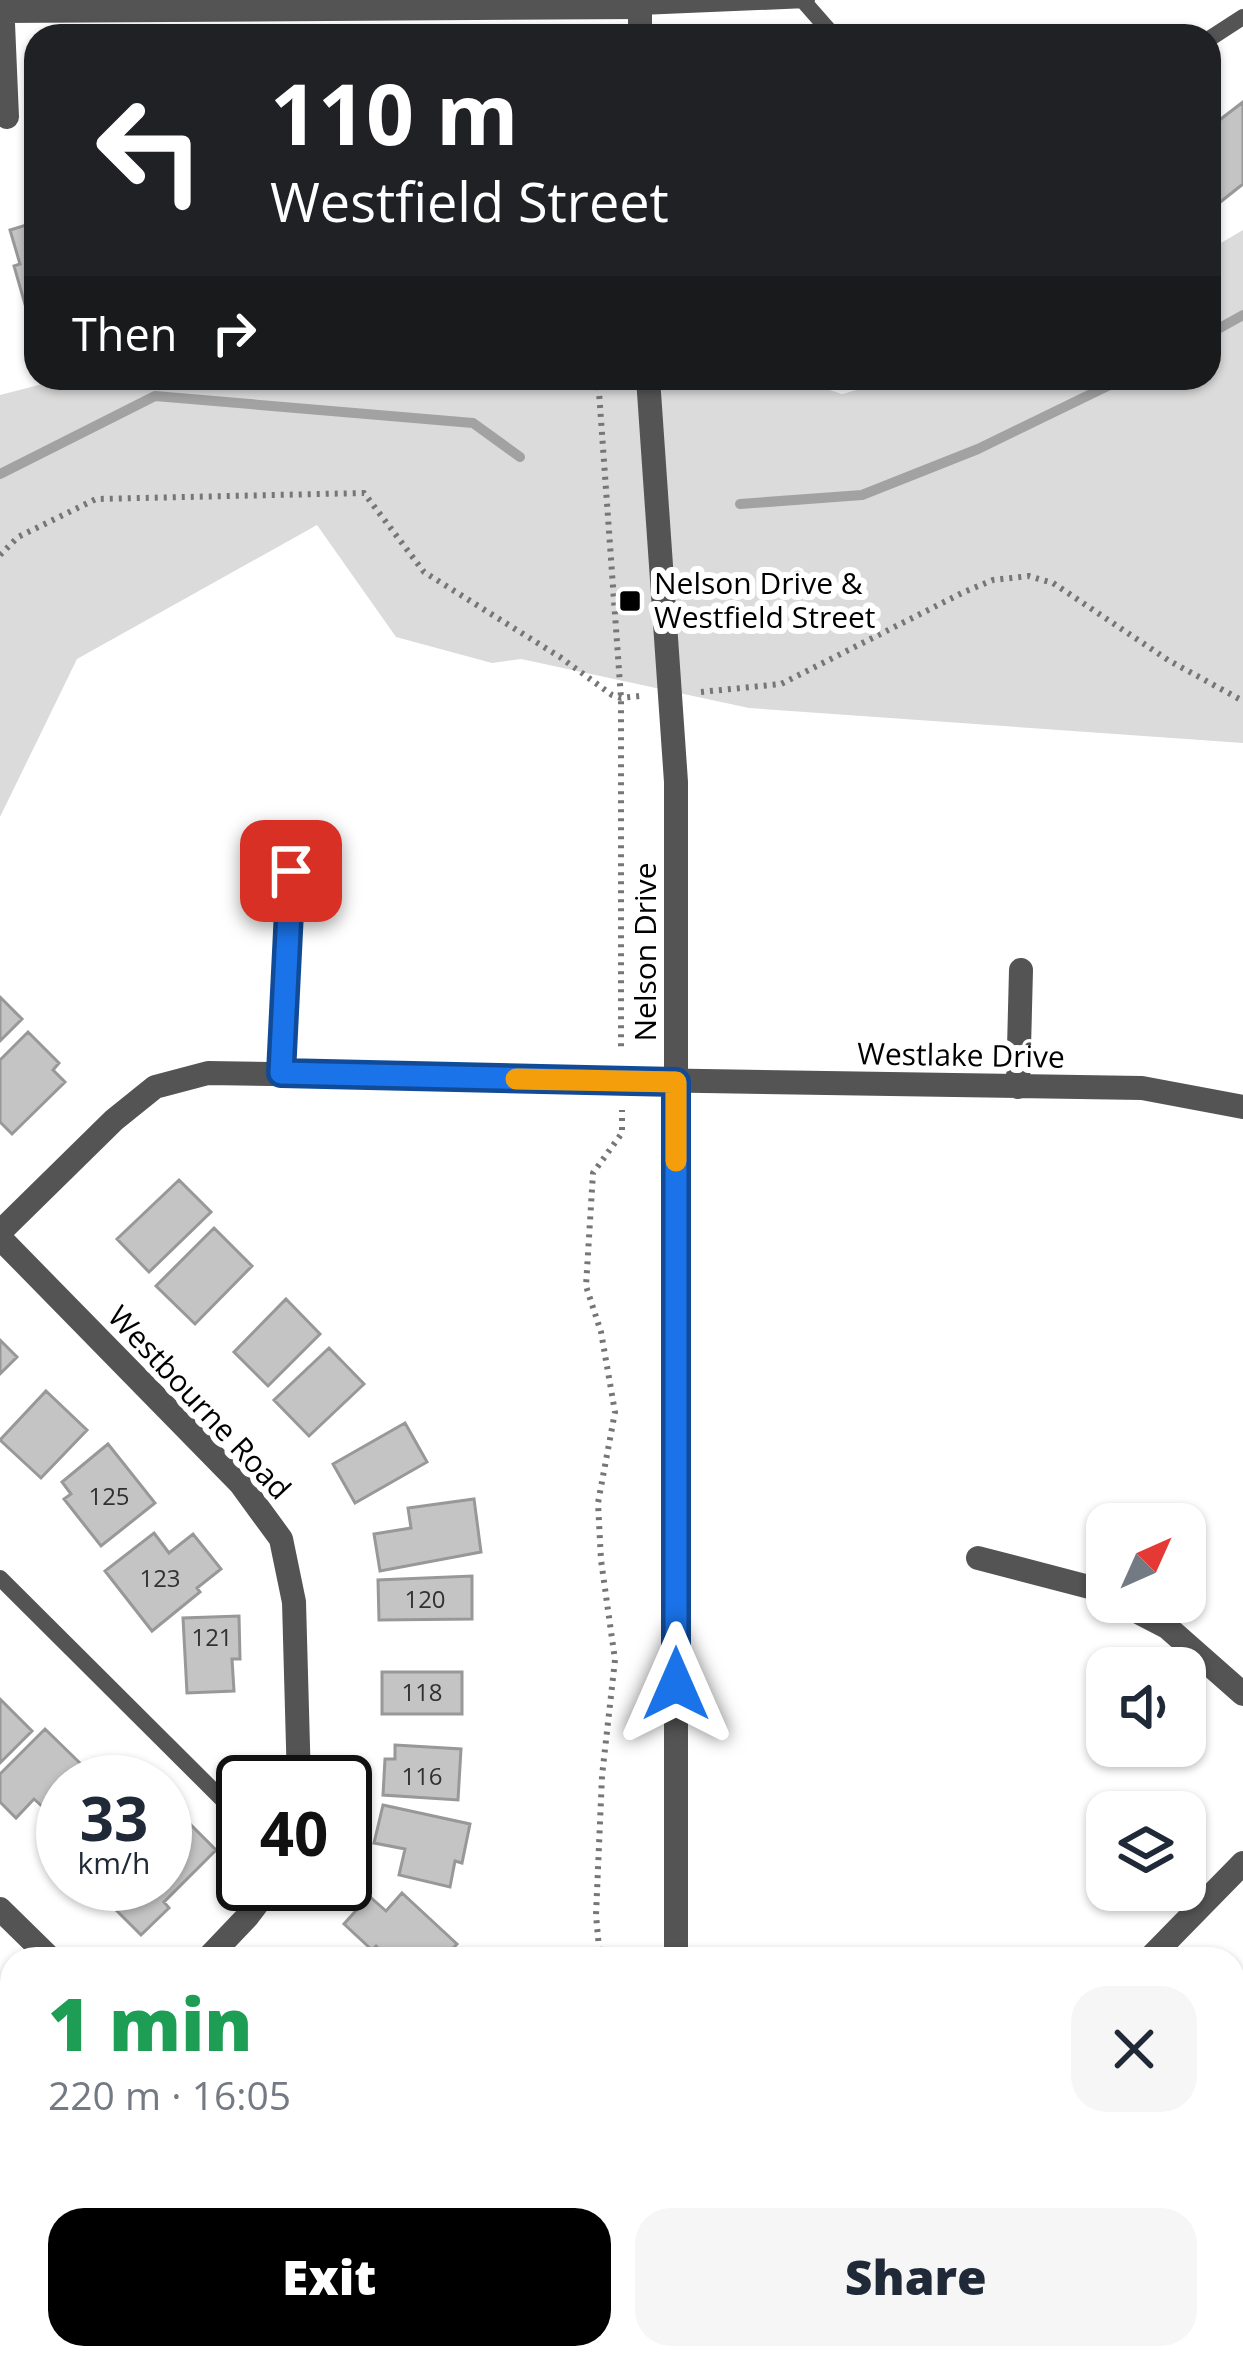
<!DOCTYPE html>
<meta charset="utf-8">
<style>
body{margin:0;font-family:"Open Sans",sans-serif;background:#f6f6f7;color:#1f2937;height:100vh;display:flex;flex-direction:column;font-size:45px;white-space:nowrap}
*{box-sizing:border-box;margin:0}
p{font-size:39px;color:#747a83}
.icon{flex:none;width:66px;height:66px;fill:none;stroke:currentColor;stroke-width:2;stroke-linecap:round;stroke-linejoin:round}
.map{position:relative;flex:1;overflow:hidden}
.side{position:absolute;left:0px;top:1947px;width:1245px;height:423px;display:flex;flex-direction:column;background:#fff;border-radius:36px 36px 0 0;box-shadow:0 3px 9px #0004}
.side>*{flex:none}
.hud{position:absolute;left:24px;top:24px;width:1197px;height:366px;border-radius:36px;box-shadow:0 3px 9px #0004;background:#202124;color:#fff;overflow:hidden}
.needle{width:78px;rotate:45deg}
.tools{position:absolute;left:1086px;top:1503px;display:grid;gap:24px}
.tools a{display:grid;place-items:center;width:120px;height:120px;border-radius:24px;background:#fff;box-shadow:0 3px 9px #0004;font-size:60px}
.speed{position:absolute;left:36px;top:1755px;display:flex;gap:24px;font-size:60px;font-weight:700;text-align:center}
.speed>*{display:grid;place-content:center;width:156px;height:156px;border-radius:50%;background:#fff;box-shadow:0 3px 9px #0004;line-height:1}
.speed small{font-size:30px;font-weight:400}
.speed .limit{border:6px solid #111;border-radius:18px;background:#fff;color:#111}
.pin{position:absolute;display:grid;place-items:center;width:102px;height:102px;color:#fff;margin:-51px;border-radius:24px;box-shadow:0 6px 18px #0006}
.me{position:absolute;width:132px;margin:-66px;rotate:0deg;stroke-linejoin:round;filter:drop-shadow(0 0 9px #0008)}
.turn{display:flex;align-items:center;gap:42px;height:252px;padding:0 48px;font-size:54px}
.turn .icon{width:156px;height:156px;stroke-width:2.5}
.turn b{display:block;font-size:84px;line-height:102px}
.then{display:flex;align-items:center;height:114px;padding:0 48px;background:#0003;gap:24px;font-size:45px}
.round{display:grid;place-items:center;flex:none;width:126px;height:126px;border-radius:36px;background:#f6f6f7}
.summary{display:flex;align-items:center;justify-content:space-between;height:204px;padding:0 48px}
h1{font-size:72px;font-weight:800;line-height:90px;color:#1e9e55}
.button{display:flex;gap:24px;margin-top:auto;padding:24px 48px}
.button a{flex:1;height:138px;border-radius:36px;background:#000;color:#fff;font-size:48px;font-weight:800;line-height:138px;text-align:center}
.button a+a{background:#f6f6f7;color:#1f2937}
.map>svg:first-child{display:block}
</style>
<div class="map">
<svg width="1243" height="2369" viewBox="0 0 1243 2369">
<rect width="100%" height="100%" fill="#fff"/>
<path fill="#dbdbdb" d="M1243 230V743L749 708 521 659 492 663 396 637 317 525 77 659 0 817V395L66 378H792L842 394 901 378H1209V250Z"/>
<g fill="none" stroke-linecap="round" stroke-linejoin="round">
<path stroke="#a2a2a2" stroke-width="10" d="M1209 334 1243 315
M0 474 155 396 473 423 520 457
M740 504 862 495 978 449 1124 378"/>
</g>
<path fill="#c4c4c4" stroke="#989898" stroke-width="3" d="M1243 102V184L1214 207 1209 200V128Z
M36 222V331L33 332 14 266 20 264 10 230Z
M0 997 22 1019 0 1041Z
M28 1032 59 1063 53 1070 65 1082 12 1134 0 1122V1060Z
M179 1180 211 1212 149 1272 117 1239Z
M214 1228 252 1266 195 1324 156 1286Z
M286 1299 320 1334 268 1386 234 1352Z
M0 1340 17 1357 0 1374Z
M329 1348 364 1384 309 1436 274 1400Z
M46 1391 87 1430 41 1478 0 1440Z
M405 1423 427 1462 355 1503 333 1464Z
M108 1444 155 1503 101 1546 64 1499 71 1494 62 1482Z
M474 1499 481 1552 380 1571 374 1534 411 1528 408 1508Z
M154 1533 169 1553 193 1534 221 1569 197 1588 200 1592 152 1631 105 1571Z
M472 1576V1619L379 1620 378 1580Z
M239 1616 240 1659H232L234 1691 187 1693 183 1618Z
M382 1672H462V1714H382Z
M0 1699 32 1731 0 1763Z
M45 1729 84 1767 69 1782H63V1789L44 1808 34 1799 16 1818 0 1802V1774Z
M395 1745 461 1749 458 1800 383 1795 385 1759H395Z
M383 1805 470 1824 462 1863 455 1861 450 1887 399 1875 405 1849 374 1843Z
M176 1810 216 1850 164 1902 169 1908 141 1935 96 1890 102 1884H165V1821Z
M402 1893 457 1944 443 1959H389L376 1946 372 1950 344 1924 369 1896 386 1911Z
M12 1994V2073L0 2061V2006Z
M12 2347V2358H33L44 2369H0V2360Z
M749 2358H787L798 2360 797 2369H747Z
M809 2360 857 2367V2369H808Z"/>
<g fill="none" stroke-linecap="round" stroke-linejoin="round">
<path stroke="#767676" stroke-width="6" stroke-dasharray="3 6" stroke-linecap="butt" d="M598 378 621 698V1049
M0 555 18 537 96 499 364 493 424 572 560 657 612 695 621 698 640 696
M701 692 781 684 964 592 993 580 1029 576 1053 583 1168 660 1243 701
M600 1959 596 1915 602 1776 615 1660 601 1560 598 1503 615 1412 601 1332 586 1286 593 1173 622 1133V1110
M580 2369 584 2358"/>
<path stroke="#545454" stroke-width="16" d="M805 3 834 36
M640 7 807 0
M1209 39 1243 17
M0 1578 243 1820
M1233 2185 1243 2175
M0 2202 12 2190
M1179 2358 1220 2369"/>
<path stroke="#545454" stroke-width="24" d="M2 0 7 117
M2 11 640 7
M281 1073 291 871
M1018 1087 1021 970
M0 1232 114 1120 155 1087 208 1073 1142 1088 1243 1107
M0 1238 240 1483 281 1539 294 1602 299 1782
M978 1558 1093 1588 1107 1596
M1119 1602 1167 1627 1243 1694
M0 1909 51 1959
M207 1959 247 1917 272 1884
M1149 1959 1243 1863
M146 2369 157 2358"/>
<path stroke="#545454" stroke-width="24" d="M640 36V0
M648 378 676 782V1959
M657 2369 658 2358"/>
</g>
<g fill="none" stroke-linecap="round" stroke-linejoin="round">
<g stroke="#114b97" stroke-width="30">
<path id="route" d="M291 871 281 1073 676 1082V1684"/>
</g>
<use href="#route" stroke="#1a73e8" stroke-width="21"/>
<path stroke="#f59e0b" stroke-width="21" d="M516 1079 676 1082V1161"/>
</g>
<rect fill="#000" stroke="#fff" stroke-width="4.5" x="618" y="589" width="24" height="24" rx="6"/>
<g text-anchor="middle" stroke-width="12" stroke-linejoin="round" paint-order="stroke">
<g font-size="24" fill="#313131">
<text x="109" y="1505">125</text>
<text x="160" y="1587">123</text>
<text x="425" y="1608">120</text>
<text x="212" y="1646">121</text>
<text x="422" y="1701">118</text>
<text x="422" y="1785">116</text>
</g>
<g font-size="30" fill="#000" stroke="#fff" text-anchor="start">
<text x="654" y="594">Nelson Drive &amp;<tspan x="654" dy="34">Westfield Street</tspan></text>
</g>
<g font-size="30" fill="#000" stroke="#fff">
<text transform="translate(646 952) rotate(-90)" y="10">Nelson Drive</text>
<text transform="translate(961 1056) rotate(1)" y="10">Westlake Drive</text>
<text transform="translate(199 1403) rotate(47)" y="10">Westbourne Road</text>
</g>
</g>
</svg>
<div class="tools">
<a><svg class="needle" viewBox="-14 -14 28 28"><path d="M0-13l5 13h-10z" fill="#e53935"/><path d="M0 13l5-13h-10z" fill="#747a83"/></svg></a>
<a><svg class="icon" aria-label="sound" viewBox="0 0 24 24"><path d="M4 9h4l5-4v14l-5-4H4zM17 9q2 3 0 6"/></svg></a>
<a><svg class="icon" aria-label="layers" viewBox="0 0 24 24"><path d="M12 4l9 5-9 5-9-5zM3 14l9 5 9-5"/></svg></a>
</div>
<div class="speed"><div>33<small>km/h</small></div><div class="limit">40</div></div>
<div class="pin" style="left:291px;top:871px;background:#d93025"><svg class="icon" aria-label="arrive" viewBox="0 0 24 24"><path d="M6 21V4h12l-3 4 3 4H6"/></svg></div>
<svg class="me" style="left:676px;top:1684px" viewBox="-20 -20 40 40"><path d="M0-17L14 15 0 8-14 15z" fill="#1a73e8" stroke="#fff" stroke-width="4"/></svg>
<div class="hud">
<div class="turn"><svg class="icon" aria-label="left" viewBox="0 0 24 24"><path d="M17 20v-9H6M10 6l-5 5 5 5"/></svg><div><b>110 m</b>Westfield Street</div></div>
<div class="then">Then<svg class="icon" aria-label="right" viewBox="0 0 24 24"><path d="M7 20v-9h11M14 6l5 5-5 5"/></svg></div>
</div>
<section class="side">
<div class="summary"><div><h1>1 min</h1><p>220 m · 16:05</p></div><a class="round"><svg class="icon" aria-label="close" viewBox="0 0 24 24"><path d="M6 6l12 12M18 6L6 18"/></svg></a></div>
<div class="button"><a>Exit</a><a>Share</a></div>
</section>
</div>
